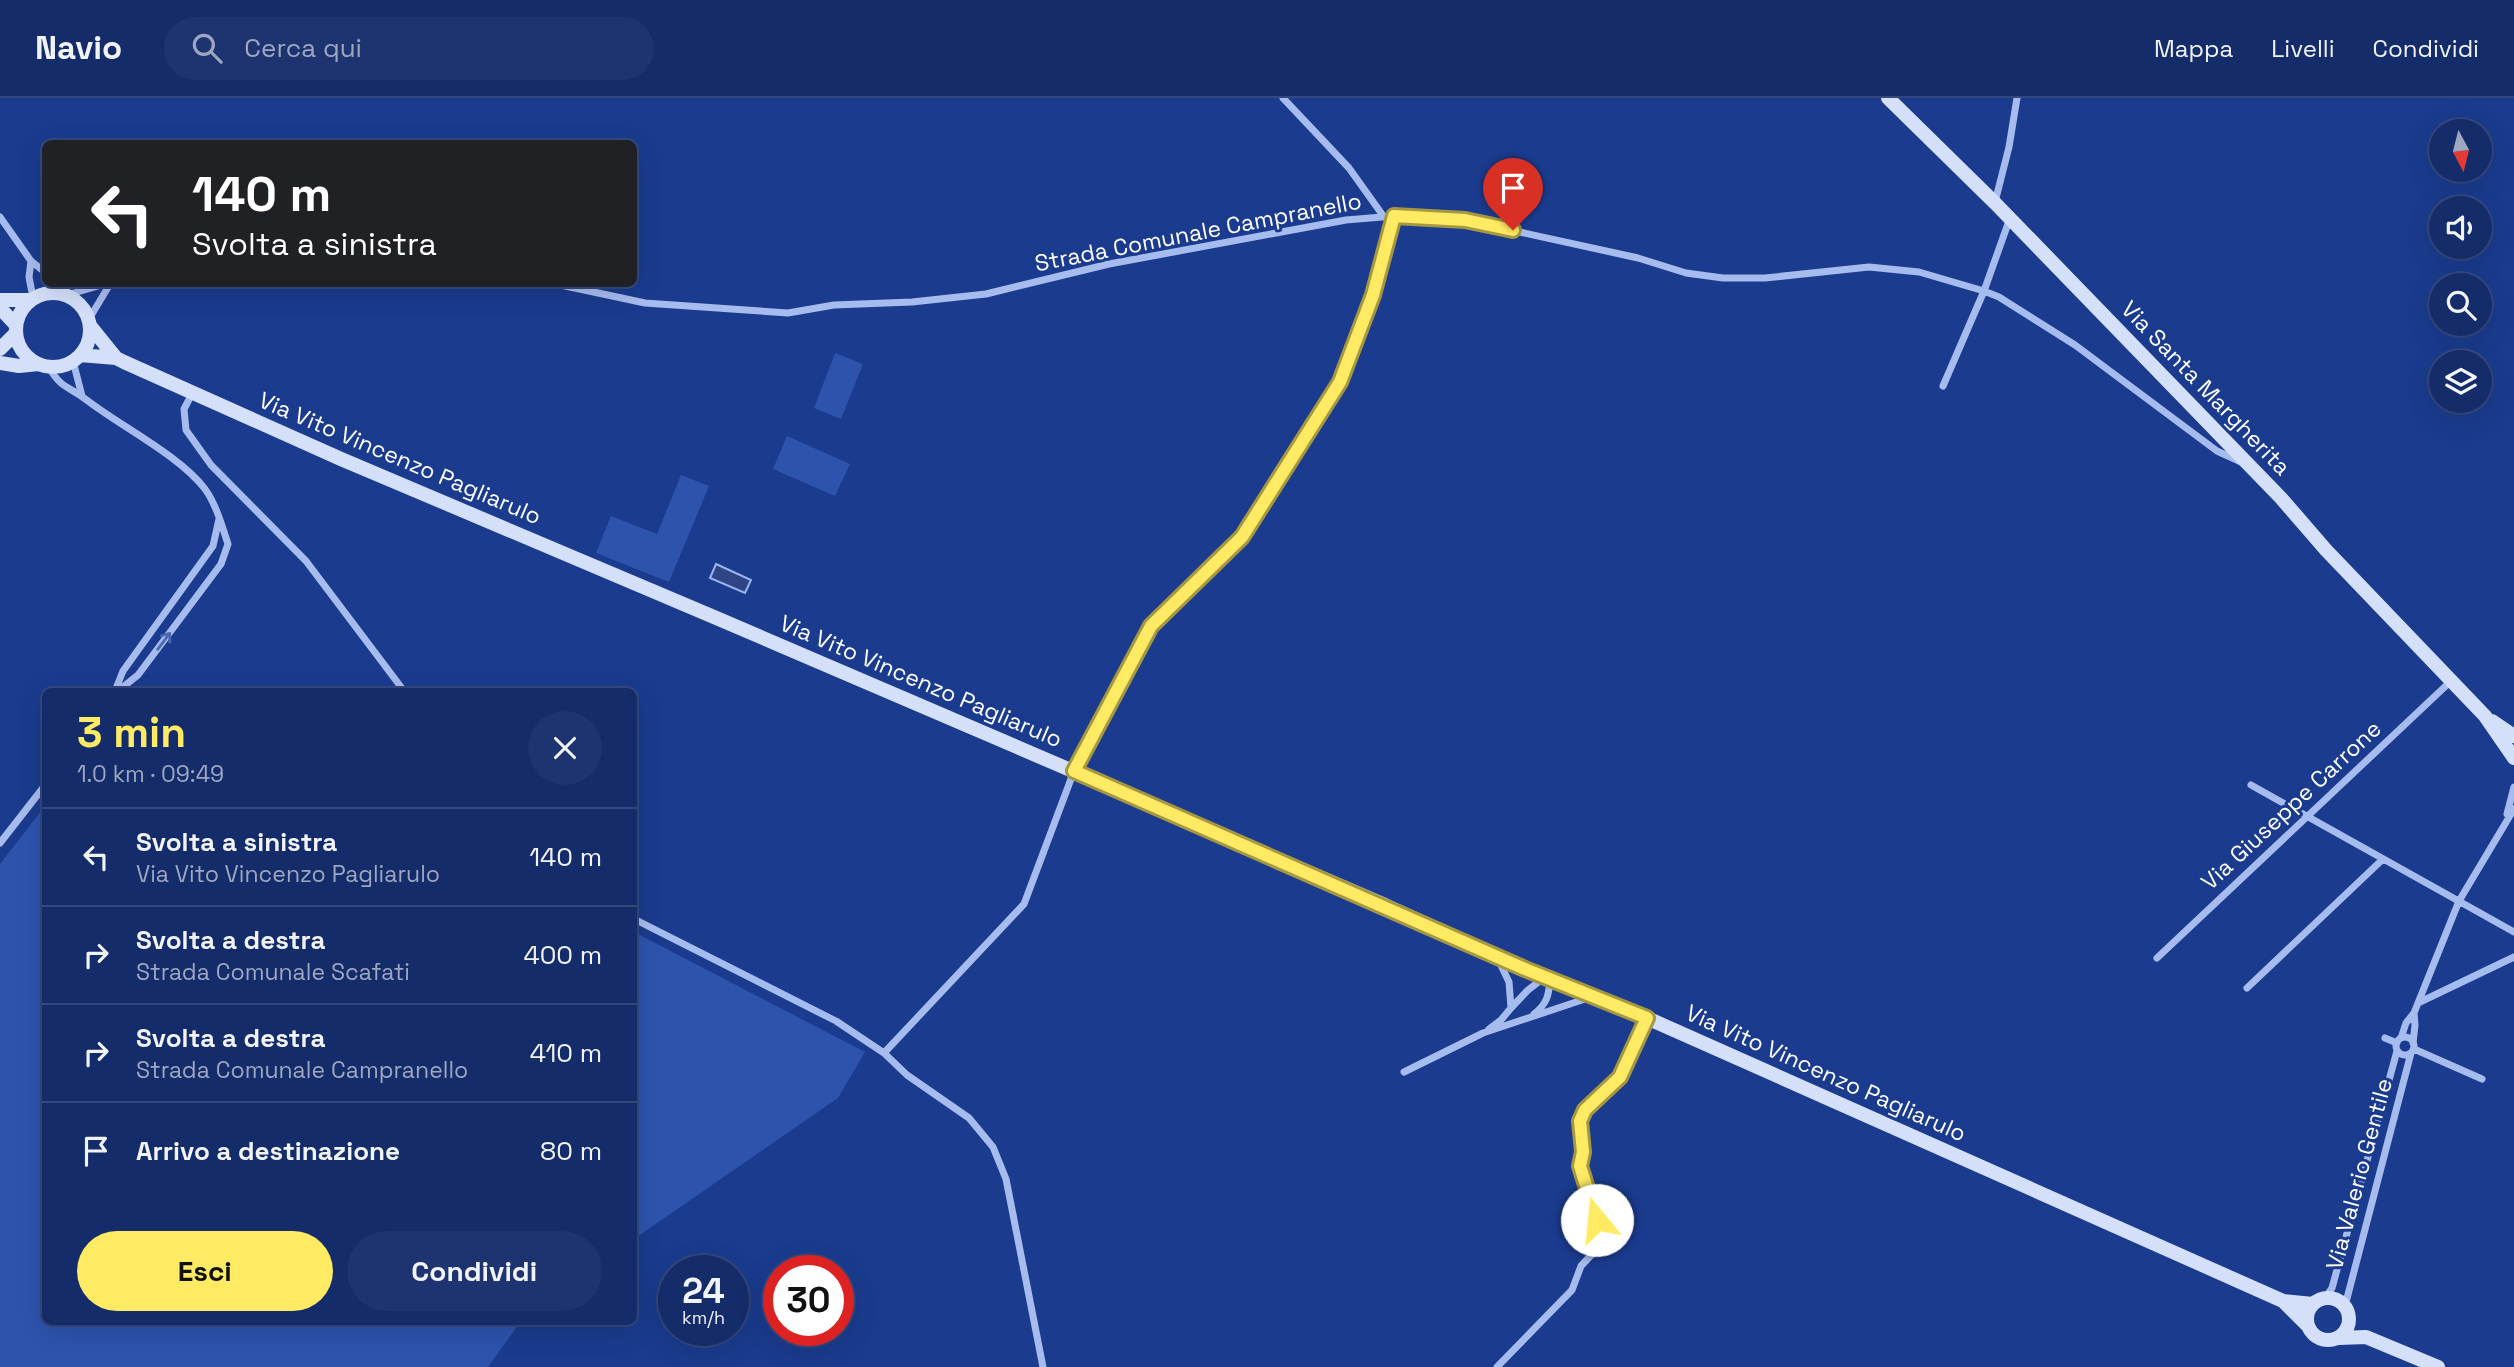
<!DOCTYPE html>
<html lang="it">
<meta charset="utf-8">
<style>
body{margin:0;font-family:"Space Grotesk",sans-serif;background:#1d3470;color:#f1f3f6;height:100vh;display:flex;flex-direction:column;font-size:26px;white-space:nowrap}
*{box-sizing:border-box;margin:0}
p{font-size:23px;color:#9da7c1}
.icon{flex:none;width:38px;height:38px;fill:none;stroke:currentColor;stroke-width:2;stroke-linecap:round;stroke-linejoin:round}
.map{position:relative;flex:1;overflow:hidden}
.details{position:absolute;left:42px;top:590px;width:595px;height:637px;display:flex;flex-direction:column;background:#142c6a;border-radius:10px;box-shadow:0 7px 28px #0002,0 0 0 2px #33487e}
.details>*{flex:none}
.banner{position:absolute;left:42px;top:42px;width:595px;height:147px;border-radius:10px;box-shadow:0 7px 28px #0002,0 0 0 2px #33487e;background:#202124;color:#fff;overflow:hidden}
.needle{width:46px;rotate:173deg}
.tools{position:absolute;left:2429px;top:21px;display:grid;gap:14px}
.tools a{display:grid;place-items:center;width:63px;height:63px;border-radius:50%;background:#142c6a;box-shadow:0 7px 28px #0002,0 0 0 2px #33487e;font-size:35px}
.speed{position:absolute;left:658px;top:1157px;display:flex;gap:14px;font-size:35px;font-weight:700;text-align:center}
.speed>*{display:grid;place-content:center;width:91px;height:91px;border-radius:50%;background:#142c6a;box-shadow:0 7px 28px #0002,0 0 0 2px #33487e;line-height:1}
.speed small{font-size:18px;font-weight:400}
.speed .limit{border:10px solid #d22;background:#fff;color:#111}
.pin{position:absolute;display:grid;place-items:center;width:60px;height:60px;color:#fff;margin:-72px -30px;border-radius:50% 50% 50% 0;rotate:-45deg;box-shadow:0 0 7px #0007}
.pin .icon{rotate:45deg}
.me{position:absolute;width:77px;margin:-38px;rotate:343deg;stroke-linejoin:round;filter:drop-shadow(0 0 5px #0008)}
.turn{display:flex;align-items:center;gap:24px;height:147px;padding:0 35px;font-size:32px}
.turn .icon{width:91px;height:91px;stroke-width:2.5}
.turn b{display:block;font-size:49px;line-height:60px}
.round{display:grid;place-items:center;flex:none;width:74px;height:74px;border-radius:37px;background:#1d3470}
.overview{display:flex;align-items:center;justify-content:space-between;height:119px;padding:0 35px}
h1{font-size:42px;font-weight:800;line-height:52px;color:#ffea64}
.button{display:flex;gap:14px;margin-top:auto;padding:14px 35px}
.button a{flex:1;height:80px;border-radius:42px;background:#ffea64;color:#111;font-size:28px;font-weight:800;line-height:80px;text-align:center}
.button a+a{background:#1d3470;color:#f1f3f6}
ul{padding:0;list-style:none}
li{display:flex;align-items:center;gap:21px;height:98px;padding:0 35px;border-top:2px solid #33487e}
li div{flex:1}
li b{display:block;font-size:26px}
li em{font-style:normal}
header{display:flex;align-items:center;gap:42px;box-sizing:border-box;height:98px;padding:0 35px;background:#142c6a;border-bottom:2px solid #33487e}
header strong{font-size:33px}
nav{display:flex;gap:38px;margin-inline-start:auto;font-size:24px}
.search{width:490px;height:63px;background:#1d3470;display:flex;align-items:center;gap:18px;box-sizing:border-box;padding:0 24px;border-radius:38px;color:#9da7c1;font-size:26px}
.map>svg:first-child{display:block}
</style>
<header>
<strong>Navio</strong>
<div class="search"><svg class="icon" aria-label="search" viewBox="0 0 24 24"><circle cx="10" cy="10" r="6"/><path d="M15 15l6 6"/></svg>Cerca qui</div>
<nav><a>Mappa</a><a>Livelli</a><a>Condividi</a></nav>
</header>
<div class="map">
<svg width="2514" height="1269" viewBox="0 0 2514 1269">
<rect width="100%" height="100%" fill="#1a3b8e"/>
<path fill="#2d53ad" d="M835 255 863 266 841 321 814 310Z
M787 338 850 366 835 398 773 371Z
M681 377 709 388 669 484 596 455 611 418 657 436Z
M45 708 46 1223H521L488 1269H0V766Z
M634 834 865 954 838 1000 634 1141Z"/>
<path fill="#2e4685" stroke="#9ab5f0" stroke-width="2" d="M716 466 751 482 745 495 710 480Z"/>
<g fill="none" stroke-linecap="round" stroke-linejoin="round">
<path stroke="#a7bcee" stroke-width="7" d="M1283 0 1349 70 1384 119
M1995 104 2009 49 2017 0
M0 119 31 163 46 175
M31 163 29 179 33 200
M55 186 64 196
M556 186 645 205 788 215 834 207 912 204 986 196 1109 166 1346 122 1394 118 1465 122 1638 160 1686 175 1723 180H1765L1869 169 1919 174 1984 193 1999 199 2075 247 2217 353 2241 364
M67 197 105 186
M89 221 110 186
M73 263 82 298
M48 268C62 292 68 287 88 303 122 329 180 358 205 391 216 406 222 428 228 446L221 466 138 577 118 593
M1943 288 1984 193 2010 120
M193 294 184 311 186 332 211 367 306 463 404 593
M115 593 123 573 213 448 219 421
M2251 687 2514 834
M2507 716 2514 689
M0 745 46 686
M634 821 836 923 884 955 907 977 969 1020 993 1049 1006 1081 1043 1269
M2157 860 2451 583
M2247 890 2383 761
M2418 905 2514 859
M1511 910 1528 892 1545 879
M2414 915 2459 803 2514 711
M1534 916C1547 906 1549 897 1550 881
M1489 931 1501 922 1511 910 1509 884 1498 861
M2396 948a9 9 0 1 1 18 0a9 9 0 1 1-18 0Z
M2385 940 2397 945
M2401 940 2406 925 2414 915 2415 927 2413 945
M2414 951 2482 981
M884 955 1024 806 1074 673 1151 528 1242 439 1340 284 1373 197 1394 118
M1404 974 1483 935 1591 899
M2325 1200 2332 1190 2397 953
M2345 1208 2411 955
M1497 1269 1572 1192 1581 1168 1594 1154 1598 1140 1597 1122 1580 1068 1582 1054 1580 1023 1585 1012 1620 979 1647 920"/>
<path stroke="#d4dffa" stroke-width="14" d="M1888 0 1995 105 2281 400 2326 452 2485 618 2514 660
M16 232a37 37 0 1 1 74 0a37 37 0 1 1-74 0Z
M0 202H31
M0 210 16 227
M91 229 116 260
M0 251 16 235
M80 257 116 260 124 264 341 361 714 519 1385 807 1525 871 1647 920 2283 1203
M0 265 19 268 39 266
M2492 623 2514 638
M2307 1221a21 21 0 1 1 42 0a21 21 0 1 1-42 0Z
M2307 1227 2283 1203 2313 1206
M2339 1240 2366 1239 2438 1269"/>
</g>
<defs><path id="oneway-shaft" d="M-6 0H5M1.5-3L5.5 0L1.5 3" fill="none" stroke-width="1.6" stroke-linecap="round" stroke-linejoin="round" transform="scale(1.75)"/></defs>
<use stroke="#4b68b0" href="#oneway-shaft" transform="translate(164 543) rotate(-53)"/>
<g fill="none" stroke-linecap="round" stroke-linejoin="round">
<g stroke="#a69841" stroke-width="18">
<path id="route" d="M1513 132 1465 122 1394 118 1373 197 1340 284 1242 439 1151 528 1074 673 1525 871 1647 920 1620 979 1585 1012 1580 1023 1583 1054 1580 1068 1597 1122"/>
</g>
<use href="#route" stroke="#ffea64" stroke-width="12"/>
</g>
<g text-anchor="middle" stroke-width="6" stroke-linejoin="round" paint-order="stroke">
<g font-size="23" fill="#fff" stroke="#1a3b8e">
<text transform="translate(1198 134) rotate(-11)" y="8">Strada Comunale Campranello</text>
<text transform="translate(2206 290) rotate(46)" y="8">Via Santa Margherita</text>
<text transform="translate(400 360) rotate(23)" y="8">Via Vito Vincenzo Pagliarulo</text>
<text transform="translate(921 583) rotate(23)" y="8">Via Vito Vincenzo Pagliarulo</text>
<text transform="translate(2291 707) rotate(-43)" y="8">Via Giuseppe Carrone</text>
<text transform="translate(1826 975) rotate(24)" y="8">Via Vito Vincenzo Pagliarulo</text>
<text transform="translate(2359 1076) rotate(-75)" y="8">Via Valerio Gentile</text>
</g>
</g>
</svg>
<div class="tools">
<a><svg class="needle" viewBox="-14 -14 28 28"><path d="M0-13l5 13h-10z" fill="#e53935"/><path d="M0 13l5-13h-10z" fill="#9da7c1"/></svg></a>
<a><svg class="icon" aria-label="sound" viewBox="0 0 24 24"><path d="M4 9h4l5-4v14l-5-4H4zM17 9q2 3 0 6"/></svg></a>
<a><svg class="icon" aria-label="search" viewBox="0 0 24 24"><circle cx="10" cy="10" r="6"/><path d="M15 15l6 6"/></svg></a>
<a><svg class="icon" aria-label="layers" viewBox="0 0 24 24"><path d="M12 4l9 5-9 5-9-5zM3 14l9 5 9-5"/></svg></a>
</div>
<div class="speed"><div>24<small>km/h</small></div><div class="limit">30</div></div>
<div class="pin" style="left:1513px;top:132px;background:#d93025"><svg class="icon" aria-label="arrive" viewBox="0 0 24 24"><path d="M6 21V4h12l-3 4 3 4H6"/></svg></div>
<svg class="me" style="left:1597px;top:1122px" viewBox="-20 -20 40 40"><circle r="19" fill="#fff"/><path d="M0-13L10 11 0 6-10 11z" fill="#ffea64"/></svg>
<div class="banner">
<div class="turn"><svg class="icon" aria-label="left" viewBox="0 0 24 24"><path d="M17 20v-9H6M10 6l-5 5 5 5"/></svg><div><b>140 m</b>Svolta a sinistra</div></div>
</div>
<section class="details">
<div class="overview"><div><h1>3 min</h1><p>1.0 km · 09:49</p></div><a class="round"><svg class="icon" aria-label="close" viewBox="0 0 24 24"><path d="M6 6l12 12M18 6L6 18"/></svg></a></div>
<ul>
<li><svg class="icon" aria-label="left" viewBox="0 0 24 24"><path d="M17 20v-9H6M10 6l-5 5 5 5"/></svg><div><b>Svolta a sinistra</b><p>Via Vito Vincenzo Pagliarulo</p></div><em>140 m</em></li>
<li><svg class="icon" aria-label="right" viewBox="0 0 24 24"><path d="M7 20v-9h11M14 6l5 5-5 5"/></svg><div><b>Svolta a destra</b><p>Strada Comunale Scafati</p></div><em>400 m</em></li>
<li><svg class="icon" aria-label="right" viewBox="0 0 24 24"><path d="M7 20v-9h11M14 6l5 5-5 5"/></svg><div><b>Svolta a destra</b><p>Strada Comunale Campranello</p></div><em>410 m</em></li>
<li><svg class="icon" aria-label="arrive" viewBox="0 0 24 24"><path d="M6 21V4h12l-3 4 3 4H6"/></svg><div><b>Arrivo a destinazione</b></div><em>80 m</em></li>
</ul>
<div class="button"><a>Esci</a><a>Condividi</a></div>
</section>
</div>
